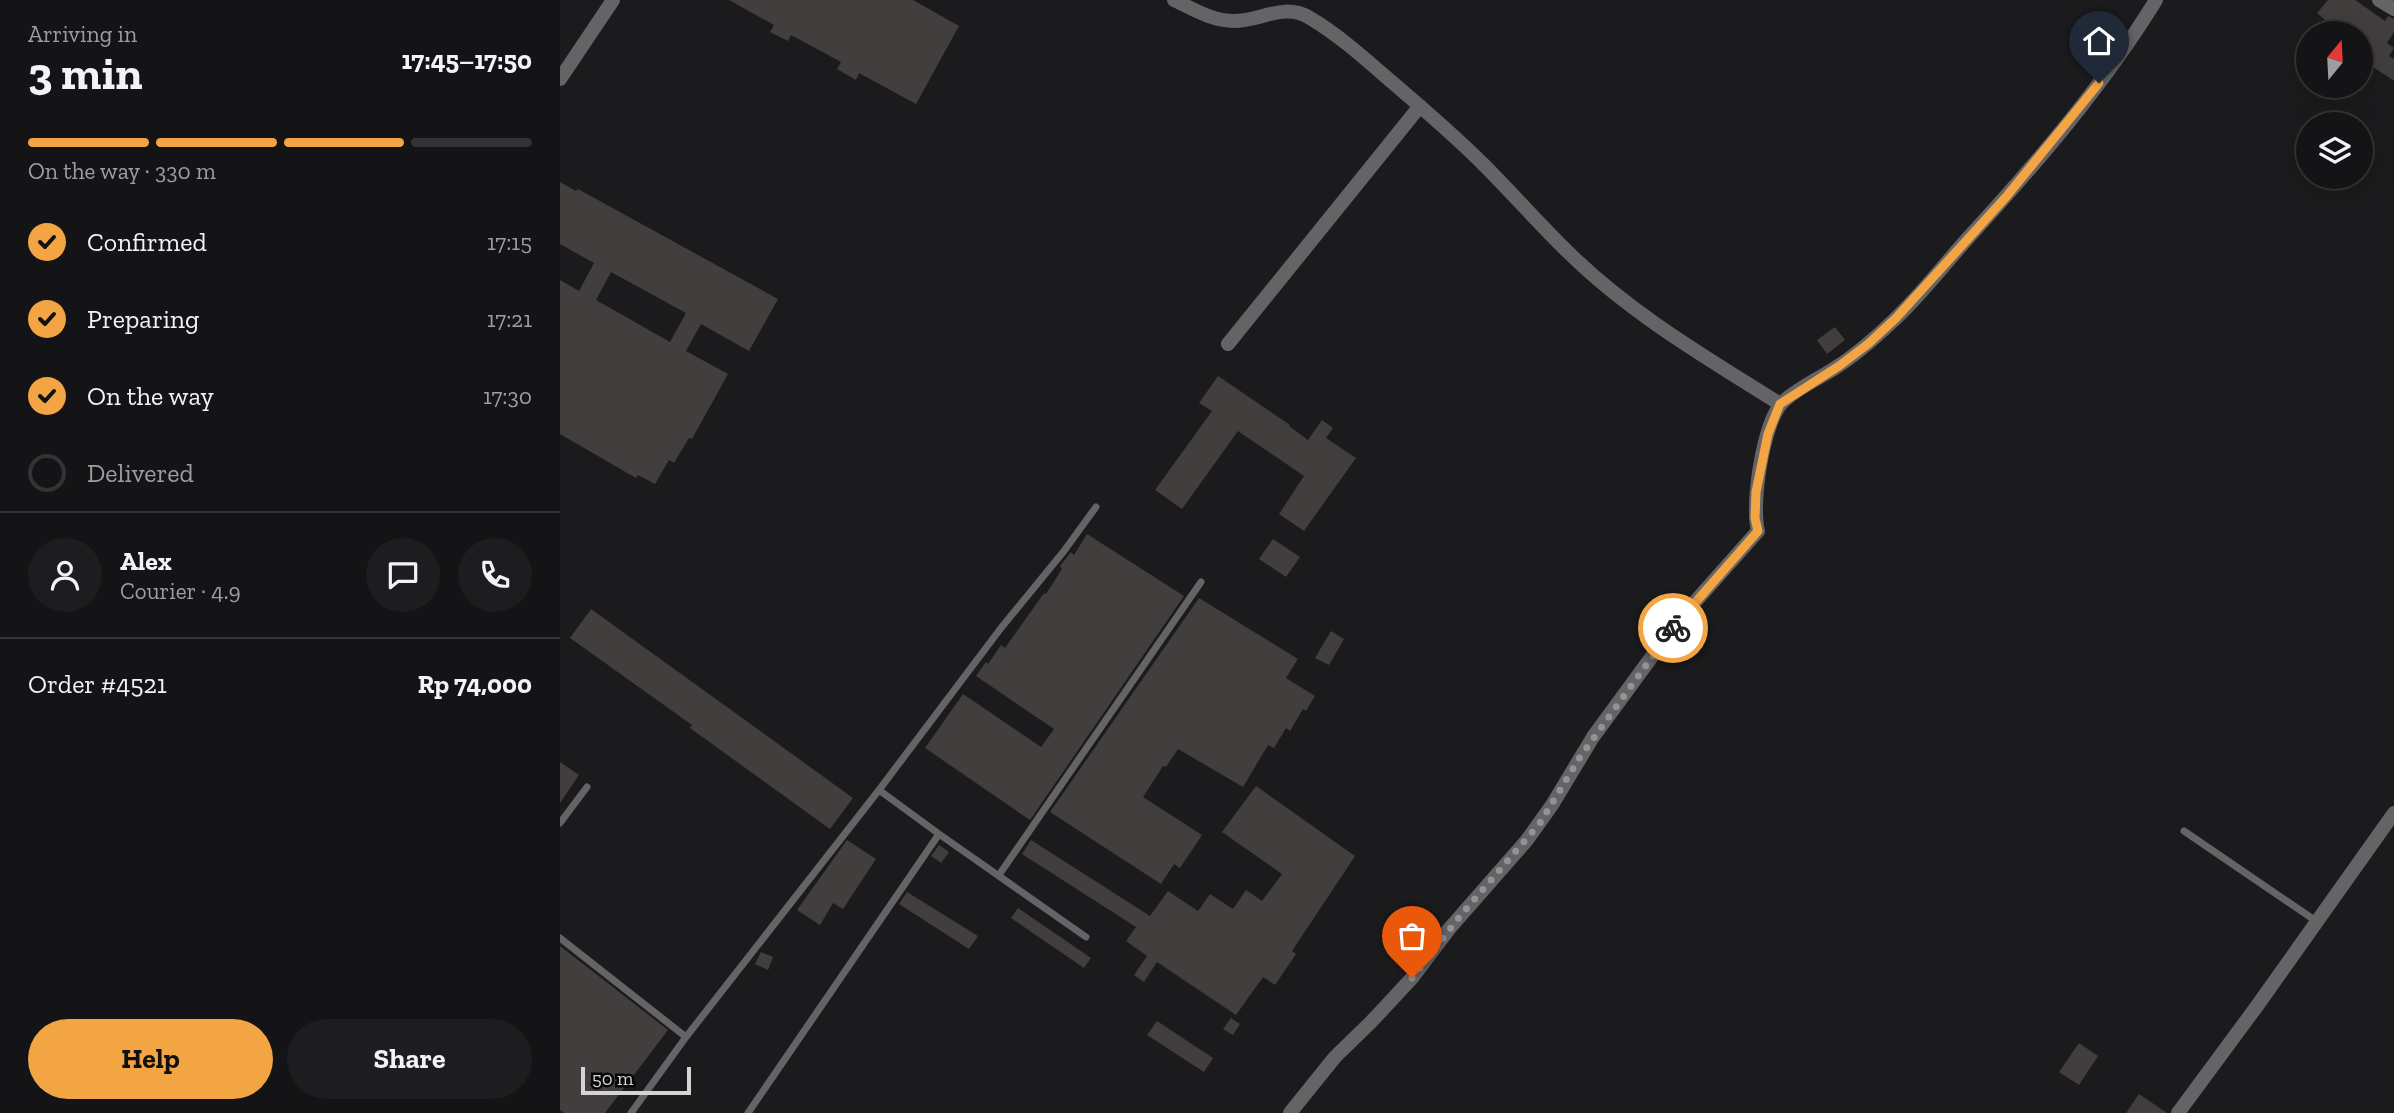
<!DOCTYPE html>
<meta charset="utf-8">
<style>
:root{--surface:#141416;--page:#1d1d1f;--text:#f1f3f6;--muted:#9d9ea1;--line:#333335;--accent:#f3a443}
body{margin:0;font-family:"Zilla Slab",serif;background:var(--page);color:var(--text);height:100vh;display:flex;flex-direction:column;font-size:26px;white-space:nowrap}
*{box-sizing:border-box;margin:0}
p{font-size:23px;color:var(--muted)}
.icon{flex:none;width:38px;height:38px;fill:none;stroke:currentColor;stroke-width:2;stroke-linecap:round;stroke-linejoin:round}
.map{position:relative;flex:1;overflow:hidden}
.panel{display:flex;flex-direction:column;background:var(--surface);width:560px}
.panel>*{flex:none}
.needle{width:46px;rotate:18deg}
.fabs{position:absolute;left:1736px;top:21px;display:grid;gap:14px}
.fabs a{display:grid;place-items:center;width:77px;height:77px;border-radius:50%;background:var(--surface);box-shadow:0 7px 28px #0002,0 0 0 2px var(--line);font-size:35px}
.scale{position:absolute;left:21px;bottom:18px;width:110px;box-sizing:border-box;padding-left:7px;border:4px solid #d4d4d5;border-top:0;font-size:19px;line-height:24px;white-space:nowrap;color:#d4d4d5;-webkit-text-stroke:5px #060607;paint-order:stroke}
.pin{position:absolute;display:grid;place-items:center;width:60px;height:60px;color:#fff;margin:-72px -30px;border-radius:50% 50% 50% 0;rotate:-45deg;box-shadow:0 0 7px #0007}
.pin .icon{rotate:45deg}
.courier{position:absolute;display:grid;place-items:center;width:70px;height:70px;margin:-35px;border:5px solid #f3a443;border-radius:50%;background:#fff;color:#222;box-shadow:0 2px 9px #0007}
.headline em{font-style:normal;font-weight:700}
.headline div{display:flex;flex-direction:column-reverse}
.headline{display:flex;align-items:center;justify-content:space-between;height:119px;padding:0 28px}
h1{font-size:46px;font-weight:700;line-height:52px}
.bar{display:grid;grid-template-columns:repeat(4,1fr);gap:10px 7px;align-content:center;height:84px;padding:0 28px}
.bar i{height:9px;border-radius:5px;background:var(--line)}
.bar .selected{background:var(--accent)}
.bar p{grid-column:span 4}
.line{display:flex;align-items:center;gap:18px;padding:0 28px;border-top:2px solid var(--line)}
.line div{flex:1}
.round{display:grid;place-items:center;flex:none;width:74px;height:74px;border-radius:37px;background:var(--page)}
ol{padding:0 28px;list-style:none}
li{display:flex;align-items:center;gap:21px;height:77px}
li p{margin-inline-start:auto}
li .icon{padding:7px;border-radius:50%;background:var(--accent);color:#111;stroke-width:4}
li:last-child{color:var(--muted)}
li i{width:38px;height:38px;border:4px solid var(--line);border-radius:50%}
.cta{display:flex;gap:14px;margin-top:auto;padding:14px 28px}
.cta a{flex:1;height:80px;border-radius:42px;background:var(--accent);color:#111;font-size:28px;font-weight:700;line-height:80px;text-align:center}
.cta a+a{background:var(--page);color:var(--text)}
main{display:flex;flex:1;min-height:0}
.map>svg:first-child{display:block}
.building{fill:#413e3d;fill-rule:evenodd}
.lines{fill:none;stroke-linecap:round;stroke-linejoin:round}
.service{stroke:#646467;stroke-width:7}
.minor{stroke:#646467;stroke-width:14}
.done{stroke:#939395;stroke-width:7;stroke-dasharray:0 12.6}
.route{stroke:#f3a443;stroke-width:9}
</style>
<main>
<section class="panel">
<div class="headline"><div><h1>3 min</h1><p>Arriving in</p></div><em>17:45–17:50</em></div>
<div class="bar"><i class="selected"></i><i class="selected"></i><i class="selected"></i><i></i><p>On the way · 330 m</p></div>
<ol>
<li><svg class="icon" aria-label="check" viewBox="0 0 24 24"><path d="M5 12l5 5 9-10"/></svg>Confirmed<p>17:15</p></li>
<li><svg class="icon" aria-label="check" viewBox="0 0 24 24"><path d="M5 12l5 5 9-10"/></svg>Preparing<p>17:21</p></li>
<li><svg class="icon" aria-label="check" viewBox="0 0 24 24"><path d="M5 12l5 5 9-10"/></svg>On the way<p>17:30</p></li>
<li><i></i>Delivered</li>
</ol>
<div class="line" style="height:126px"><a class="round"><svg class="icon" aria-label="person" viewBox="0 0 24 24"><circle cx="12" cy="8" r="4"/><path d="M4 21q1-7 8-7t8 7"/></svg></a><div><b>Alex</b><p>Courier · 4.9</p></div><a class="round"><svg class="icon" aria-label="chat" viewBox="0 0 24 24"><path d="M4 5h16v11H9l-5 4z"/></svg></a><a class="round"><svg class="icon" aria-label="phone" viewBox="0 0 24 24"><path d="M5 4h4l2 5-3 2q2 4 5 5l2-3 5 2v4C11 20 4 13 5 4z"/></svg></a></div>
<div class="line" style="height:91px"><div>Order #4521</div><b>Rp 74,000</b></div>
<div class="cta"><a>Help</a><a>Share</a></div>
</section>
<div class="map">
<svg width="1834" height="1113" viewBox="0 0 1834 1113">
<rect width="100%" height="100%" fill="#1b1b1d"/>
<path class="building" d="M169,0H353L399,26L356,104L299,73L296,80L277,69L281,62L231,35L228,41L210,32L214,25Z
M1768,0H1795L1825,21L1828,16L1834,19V32L1827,43L1834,48L1829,56L1834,59V81L1801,59L1806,51L1801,47V33H1780L1757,13Z
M0,182L16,191L18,189L218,299L189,351L141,324L126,351L168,374L132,439L129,438L114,463L109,460L95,484L78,475L76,478L0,434V280L19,291L34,263L0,244ZM51,272L126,313L110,342L36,300Z
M1275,327L1285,340L1267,354L1257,340Z
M658,376L730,425L729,426L748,440L762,420L773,428L766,438L796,458L744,531L719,514L744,476L678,431L622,509L595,490L652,411L639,403Z
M527,534L624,596L470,820L365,748L403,694L481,747L494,729L416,676L426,662L428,664L441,645L445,648L484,593L486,594L502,569L500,566L511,552L514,555Z
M713,539L740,557L726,577L699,559Z
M639,598L738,659L726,678L755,696L746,711L743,709L730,731L726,728L714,748L708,745L683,787L618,749L606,767L603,766L583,797L642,835L620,868L614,864L601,884L490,812Z
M31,609L293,798L270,829L130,728L132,725L10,638Z
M771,631L784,639L769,665L755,658Z
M0,762L19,775L0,803Z
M696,786L795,856L732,951L736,954L715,985L703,977L676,1015L597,962L584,982L574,975L587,956L566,941L576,927L462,854L471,840L590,916L608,891L638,911L650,894L673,909L686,890L702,901L722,874L662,832Z
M287,840L316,859L283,909L273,903L260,925L237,910Z
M379,845L389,852L381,863L371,856Z
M347,892L418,936L409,949L339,904Z
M458,908L531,958L524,968L451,918Z
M0,946L108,1030L45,1113H4L0,1110Z
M201,952L213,957L208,970L195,964Z
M671,1018L680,1024L673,1035L663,1029Z
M597,1021L653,1058L644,1072L587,1035Z
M1519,1043L1538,1056L1519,1085L1499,1072Z
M1579,1094L1607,1113H1566Z"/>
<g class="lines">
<path class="service" d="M319,790L379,834
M0,823L27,787
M1624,831L1756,921
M439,875L641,582
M0,938L126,1037
M71,1113L126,1037L319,790L441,628L504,551L536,507
M188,1113L379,834L526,937"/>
<path class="minor" d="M614,0C633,9 652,21 674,21C701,21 724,2 750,18C777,34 802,56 826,77C859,105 893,134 924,165C953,194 980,225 1009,253C1071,314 1147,358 1220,404
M1819,0L1834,9
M0,79L53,0
M668,344L860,106
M730,1113L775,1057L811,1022L852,978L889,929L967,840L992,805L1033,737L1118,621L1198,531C1191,505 1203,423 1222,403C1234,390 1260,378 1275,368C1296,355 1315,338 1333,321C1360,296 1383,266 1408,238C1476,164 1543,86 1596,0
M1618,1113L1697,1006L1834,813"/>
</g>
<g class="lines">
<path class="done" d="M852,978L901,915L980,823L1020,757L1113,628"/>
<path class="route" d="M1113,628L1198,531L1195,518L1196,492L1208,434L1220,404L1279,366L1308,344L1336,318L1446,197L1539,83"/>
</g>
</svg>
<div class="fabs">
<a><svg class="needle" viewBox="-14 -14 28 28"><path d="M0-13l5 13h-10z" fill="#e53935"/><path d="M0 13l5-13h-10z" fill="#9d9ea1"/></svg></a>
<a><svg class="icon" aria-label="layers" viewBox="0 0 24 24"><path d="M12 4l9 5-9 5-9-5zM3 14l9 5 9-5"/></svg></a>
</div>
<div class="scale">50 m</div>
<div class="pin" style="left:852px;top:978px;background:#ea580c"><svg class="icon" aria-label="bag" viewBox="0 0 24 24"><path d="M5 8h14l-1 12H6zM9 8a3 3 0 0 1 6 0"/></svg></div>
<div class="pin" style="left:1539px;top:83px;background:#1f2937"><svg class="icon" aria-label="home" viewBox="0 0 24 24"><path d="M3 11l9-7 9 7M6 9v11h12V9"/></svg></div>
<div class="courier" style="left:1113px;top:628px"><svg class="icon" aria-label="bike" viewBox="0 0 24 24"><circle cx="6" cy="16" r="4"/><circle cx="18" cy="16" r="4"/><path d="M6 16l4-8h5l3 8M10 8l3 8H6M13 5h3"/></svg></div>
</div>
</main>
